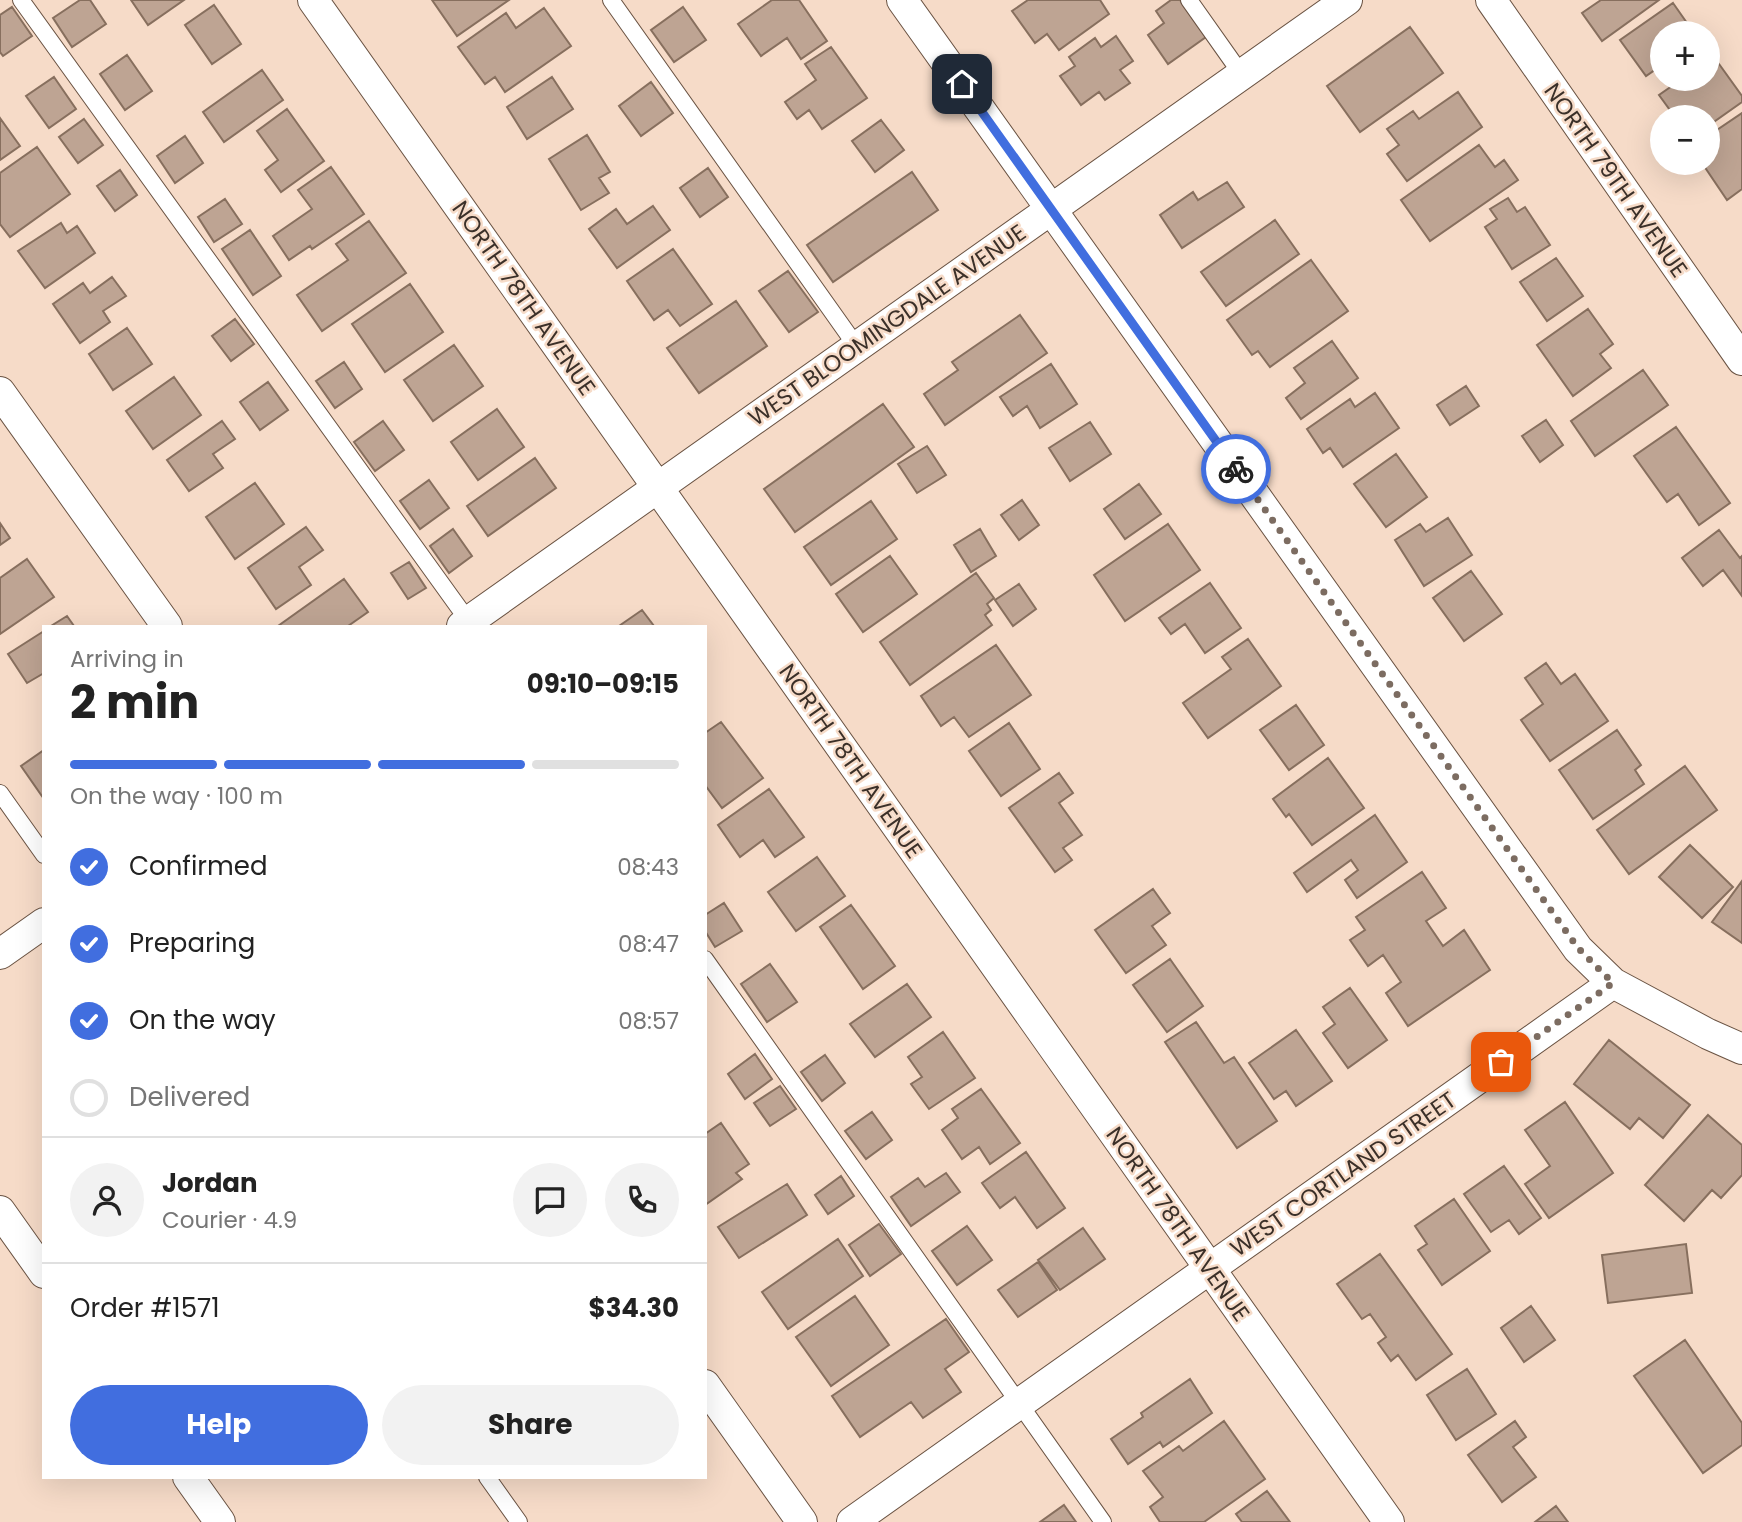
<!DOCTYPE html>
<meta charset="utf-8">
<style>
:root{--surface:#fff;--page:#f2f2f2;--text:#222;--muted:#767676;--line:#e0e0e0;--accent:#416edf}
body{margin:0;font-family:Poppins,sans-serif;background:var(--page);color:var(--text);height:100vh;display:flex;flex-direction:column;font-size:26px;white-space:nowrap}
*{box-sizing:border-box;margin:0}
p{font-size:23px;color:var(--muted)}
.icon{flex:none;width:38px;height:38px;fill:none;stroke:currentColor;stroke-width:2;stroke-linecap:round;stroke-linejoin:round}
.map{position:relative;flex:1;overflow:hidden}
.sheet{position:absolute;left:42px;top:625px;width:665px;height:854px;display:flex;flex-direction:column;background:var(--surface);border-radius:0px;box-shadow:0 7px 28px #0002}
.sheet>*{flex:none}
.fabs{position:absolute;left:1650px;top:21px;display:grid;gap:14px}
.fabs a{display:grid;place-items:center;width:70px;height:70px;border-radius:50%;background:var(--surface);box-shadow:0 7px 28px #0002;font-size:35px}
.pin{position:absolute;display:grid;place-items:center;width:60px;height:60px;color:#fff;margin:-30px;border-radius:14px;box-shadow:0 4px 10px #0006}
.courier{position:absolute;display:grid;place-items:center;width:70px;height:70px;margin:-35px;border:5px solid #416edf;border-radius:50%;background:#fff;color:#222;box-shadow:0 2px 9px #0007}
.overview em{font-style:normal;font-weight:700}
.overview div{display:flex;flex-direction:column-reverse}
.overview{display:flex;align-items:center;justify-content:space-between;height:119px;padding:0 28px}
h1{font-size:46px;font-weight:700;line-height:52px}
.bar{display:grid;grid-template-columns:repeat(4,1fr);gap:10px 7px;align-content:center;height:84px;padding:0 28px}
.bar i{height:9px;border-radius:5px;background:var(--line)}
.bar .current{background:var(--accent)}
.bar p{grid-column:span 4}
.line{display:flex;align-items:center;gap:18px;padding:0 28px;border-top:2px solid var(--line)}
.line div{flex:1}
.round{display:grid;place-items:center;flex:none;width:74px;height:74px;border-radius:37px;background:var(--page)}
ol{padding:0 28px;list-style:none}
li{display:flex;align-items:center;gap:21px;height:77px}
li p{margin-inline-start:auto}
li .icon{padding:7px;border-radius:50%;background:var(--accent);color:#fff;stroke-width:4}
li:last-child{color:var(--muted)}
li i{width:38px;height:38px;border:4px solid var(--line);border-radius:50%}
.primary-button{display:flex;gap:14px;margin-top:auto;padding:14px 28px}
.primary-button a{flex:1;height:80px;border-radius:42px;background:var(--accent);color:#fff;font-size:28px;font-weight:700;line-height:80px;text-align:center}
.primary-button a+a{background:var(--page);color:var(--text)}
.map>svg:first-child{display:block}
.building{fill:#bea493;stroke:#876f5e;stroke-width:2}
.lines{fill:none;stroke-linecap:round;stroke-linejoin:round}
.lane-casing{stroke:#6a5343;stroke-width:18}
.street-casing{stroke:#6a5343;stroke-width:32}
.lane{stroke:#fff;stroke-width:16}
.street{stroke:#fff;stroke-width:30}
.done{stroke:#7c6c61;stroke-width:7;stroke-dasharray:0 12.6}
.route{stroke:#416edf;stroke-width:9}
.labels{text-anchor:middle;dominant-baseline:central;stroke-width:5;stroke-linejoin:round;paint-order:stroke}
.street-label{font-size:23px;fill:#3b3029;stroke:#f6dbc8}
</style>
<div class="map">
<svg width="1742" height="1522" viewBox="0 0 1742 1522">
<rect width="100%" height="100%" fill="#f6dbc8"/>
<path class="building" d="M80,0H90L106,24L72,47L53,18Z
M131,0H184L148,25Z
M432,0H509L457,36Z
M772,0H799L827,41L801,59L787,38L761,56L738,24Z
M1028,0H1100L1109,14L1059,50L1047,34L1035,43L1012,11Z
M1171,0H1180L1206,37L1168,64L1148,35L1164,23L1156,11Z
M1601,0H1659L1602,41L1582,13Z
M1673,3L1694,33H1662V65L1646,76L1620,40Z
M214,5L241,44L212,64L185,25Z
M12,7L32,36L3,56L0,52V15Z
M683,7L706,40L674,62L651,30Z
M544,8L571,46L505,92L495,77L485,84L458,47L506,13L516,28Z
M1410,27L1443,73L1360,132L1327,86Z
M1116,36L1133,61L1120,70L1130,83L1105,100L1099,92L1081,105L1060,76L1075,66L1069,57L1095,38L1101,47Z
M831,47L867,98L822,129L809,110L797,119L785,102L816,80L805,64Z
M127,55L152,91L125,110L100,74Z
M1714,57L1742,96V102L1708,126V117H1675L1659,95L1682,79H1708V61Z
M262,70L283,100L224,142L203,112Z
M54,77L76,109L49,128L26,96Z
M552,77L573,109L527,139L507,107Z
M651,82L673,113L641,136L619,106Z
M1458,92L1482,127L1407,181L1387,154L1399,145L1387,129L1413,111L1419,119Z
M287,109L324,161L281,192L265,170L278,160L257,131Z
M1742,113V189L1727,200L1702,163H1708V136Z
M0,118L20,146L0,160Z
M84,119L103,145L78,163L59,137Z
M881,120L904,150L875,172L852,141Z
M587,135L610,172L599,178L609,193L581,210L549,159Z
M185,136L203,163L175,183L157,156Z
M1479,145L1495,167L1504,160L1518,180L1430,241L1401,200Z
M37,147L70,194L10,237L0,224V173Z
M331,167L364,214L312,249L310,246L289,260L273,236L312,209L298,190Z
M708,168L728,197L700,217L680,188Z
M120,170L137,195L115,211L97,186Z
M912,172L938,210L833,282L807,245Z
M1227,182L1244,207L1182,248L1160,215L1193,192L1198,200Z
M1508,198L1517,212L1525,207L1550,245L1512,269L1485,227L1497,219L1490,209Z
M225,199L242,224L214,242L198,217Z
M653,206L670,230L617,268L589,229L616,209L627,224Z
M1275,220L1299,254L1226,306L1201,272Z
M369,221L406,273L322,331L297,295L348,260L336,244Z
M61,223L67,233L77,226L95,253L45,288L18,251Z
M250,230L281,276L253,295L222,249Z
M673,249L712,304L680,326L668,310L654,320L627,281Z
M1556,258L1583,296L1547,321L1520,282Z
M1311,260L1348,311L1270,367L1258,351L1252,355L1227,320Z
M788,271L818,312L789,332L759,291Z
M112,277L126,296L103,311L110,322L80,343L53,304L83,283L90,293Z
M410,284L443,332L385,372L352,324Z
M736,301L767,346L699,393L667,348Z
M1588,309L1613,344L1600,354L1611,368L1573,396L1537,345Z
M1020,315L1047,353L945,425L924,394L958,370L952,362Z
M235,319L254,344L231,361L212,336Z
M127,328L152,364L113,390L89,354Z
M1332,341L1358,378L1301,419L1286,398L1305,383L1294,368Z
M454,345L483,386L433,421L404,380Z
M344,362L362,389L335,408L316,381Z
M1051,364L1077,404L1040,428L1027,406L1013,416L1000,397Z
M1643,370L1668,405L1595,456L1571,421Z
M174,377L201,415L153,449L126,411Z
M268,382L288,410L260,430L240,402Z
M1466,386L1479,406L1450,425L1437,405Z
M1375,393L1399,428L1343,467L1330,448L1323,453L1307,429L1350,399L1355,407Z
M883,404L914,447L795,532L764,489Z
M497,409L524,447L478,480L451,442Z
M1546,420L1563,445L1540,462L1522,436Z
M222,421L235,439L213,454L223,468L189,491L167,460Z
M383,421L404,450L375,471L354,442Z
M1090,422L1111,454L1070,481L1049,448Z
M1676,427L1730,503L1699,525L1678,494L1667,502L1634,456Z
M927,446L946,475L917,493L898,464Z
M1396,454L1427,497L1386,527L1354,484Z
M535,458L556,488L488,536L467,506Z
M429,480L449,508L420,529L400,501Z
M255,483L284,524L235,559L206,517Z
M1139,484L1161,514L1125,539L1104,509Z
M1022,500L1039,525L1019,540L1001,515Z
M871,501L897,539L831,585L804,547Z
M1448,518L1472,555L1424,586L1395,540L1420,524L1426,532Z
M0,523L10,538L0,545Z
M1168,524L1200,570L1125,621L1094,575Z
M306,527L323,550L299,567L311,585L276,609L248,568Z
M453,529L472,556L449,573L430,546Z
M980,529L996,556L971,572L954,545Z
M1719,530L1740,558L1742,556V596L1723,570L1703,586L1682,558Z
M890,556L917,594L863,632L836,594Z
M27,559L54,597L0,634V578Z
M409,562L426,588L408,599L391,573Z
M1471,571L1502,614L1464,641L1433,598Z
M976,573L994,598L987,604L991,610L985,615L992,625L910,685L880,642Z
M344,579L368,612L348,626H278Z
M1210,583L1241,628L1205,653L1185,624L1171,634L1159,618Z
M1019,584L1036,609L1013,626L995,600Z
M642,610L654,626H619Z
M67,616L74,626H51Z
M44,631V673L27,683L8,654Z
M1248,639L1281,686L1208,738L1183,703L1231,669L1222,657Z
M996,645L1031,695L969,737L954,717L941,726L921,696Z
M1546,663L1561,684L1575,674L1608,721L1550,761L1521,720L1543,704L1525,678Z
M1296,705L1324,745L1289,770L1260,730Z
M721,722L763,778L722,808L705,785V733Z
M1009,723L1040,769L1001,796L969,751Z
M1617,730L1641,765L1635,770L1644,784L1593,819L1559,770Z
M44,750V799L21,766Z
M1328,758L1364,808L1312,845L1289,814L1286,817L1273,799Z
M1685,766L1717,810L1629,874L1597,830Z
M1059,773L1073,793L1059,803L1082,835L1063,848L1072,860L1055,872L1009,808Z
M769,789L804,837L775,857L763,840L740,857L718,825Z
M1375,815L1407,862L1357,898L1345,880L1358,870L1351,860L1307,892L1294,873Z
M1690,845L1733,887L1702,918L1659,877Z
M817,857L845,896L796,931L768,892Z
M1422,872L1446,908L1426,921L1443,946L1464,930L1490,970L1408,1026L1386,993L1401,982L1383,955L1368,966L1350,940L1365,930L1356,917Z
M1742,881V943L1712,922Z
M1153,889L1170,913L1152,926L1166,945L1126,973L1095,930Z
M724,903L742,931L715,947L705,931V915Z
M851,905L895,966L863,989L820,927Z
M1170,959L1203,1006L1167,1032L1133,985Z
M770,964L797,1002L767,1022L741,984Z
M907,984L931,1017L875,1057L850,1024Z
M1350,988L1387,1040L1348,1068L1323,1033L1335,1024L1323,1007Z
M1196,1022L1224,1063L1234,1057L1277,1121L1237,1148L1165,1042Z
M1296,1030L1332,1081L1296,1106L1286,1091L1274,1099L1249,1063Z
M943,1032L975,1078L929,1109L911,1084L922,1077L908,1057Z
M1609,1040L1690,1105L1663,1138L1639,1118L1630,1129L1574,1084Z
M755,1054L772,1079L745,1099L728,1074Z
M825,1055L845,1083L822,1101L801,1072Z
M780,1086L796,1109L770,1126L754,1103Z
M981,1089L1020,1143L990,1164L979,1147L962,1159L942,1130L958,1118L952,1109Z
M1565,1102L1613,1173L1549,1218L1525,1184L1550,1166L1525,1130Z
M872,1112L892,1140L866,1159L845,1131Z
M1708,1115L1742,1145V1175L1721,1198L1712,1190L1684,1221L1645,1185Z
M721,1123L749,1164L736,1173L742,1179L705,1205V1134Z
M1026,1152L1065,1208L1037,1228L1015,1197L1000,1208L982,1183Z
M1504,1166L1541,1218L1519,1234L1509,1220L1491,1232L1464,1194Z
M946,1173L960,1192L911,1226L891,1197L918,1178L925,1187Z
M841,1176L854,1196L828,1214L815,1195Z
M787,1184L807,1215L739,1258L718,1227Z
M1454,1199L1490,1251L1442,1285L1418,1250L1427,1244L1415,1226Z
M879,1224L901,1254L870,1276L849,1245Z
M967,1226L992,1260L957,1285L932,1251Z
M1083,1228L1105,1259L1060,1290L1038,1260Z
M838,1239L863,1276L788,1329L762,1292Z
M1686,1244L1692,1293L1608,1303L1602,1255Z
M1380,1254L1452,1354L1416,1380L1398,1355L1391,1361L1378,1343L1386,1337L1370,1314L1362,1319L1337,1284Z
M1038,1262L1057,1290L1018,1317L998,1290Z
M855,1296L889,1345L831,1386L796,1337Z
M1531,1306L1555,1340L1524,1362L1501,1328Z
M946,1319L969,1352L945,1369L961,1392L923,1418L911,1402L860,1437L832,1396Z
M1685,1340L1742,1423V1445L1703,1473L1634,1376Z
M1467,1369L1496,1414L1456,1440L1427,1395Z
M1190,1379L1212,1413L1163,1447L1160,1442L1128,1464L1111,1439L1143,1417L1141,1413Z
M1224,1421L1265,1479L1204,1522H1160L1150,1507L1163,1497L1143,1471L1179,1446L1183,1451Z
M1515,1421L1526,1437L1513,1447L1536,1477L1502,1502L1468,1455Z
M1267,1491L1290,1522H1242L1236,1514Z
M1064,1505L1076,1522H1040Z
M1556,1506L1568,1522H1535Z"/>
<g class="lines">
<g class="lane-casing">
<path id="lane" d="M21,0L472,626
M611,0L857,347
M1189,0L1242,75
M0,793L44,855
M705,959L1103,1522
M487,1477L519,1522"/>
</g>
<g class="street-casing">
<path id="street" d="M313,0L1389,1522
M902,0L1578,949L1613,983L1708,1034L1742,1049
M1491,0L1742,360
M0,392L167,626
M462,626L1347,0
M0,954L44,923
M0,1211L44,1273
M705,1385L802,1522
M188,1477L220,1522
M852,1522L1613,983"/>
</g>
<use href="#lane" class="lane"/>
<use href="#street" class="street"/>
</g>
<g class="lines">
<path class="done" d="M1236,469L1578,948L1613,983L1501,1062"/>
<path class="route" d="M962,84L1236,469"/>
</g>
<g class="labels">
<g class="street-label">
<text transform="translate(1616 180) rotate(55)">NORTH 79TH AVENUE</text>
<text transform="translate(524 298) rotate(55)">NORTH 78TH AVENUE</text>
<text transform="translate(887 325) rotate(-35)">WEST BLOOMINGDALE AVENUE</text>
<text transform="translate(851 761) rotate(55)">NORTH 78TH AVENUE</text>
<text transform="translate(1343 1174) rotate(-35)">WEST CORTLAND STREET</text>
<text transform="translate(1178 1224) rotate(55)">NORTH 78TH AVENUE</text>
</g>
</g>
</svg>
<div class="fabs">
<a>+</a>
<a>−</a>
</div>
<div class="pin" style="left:1501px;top:1062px;background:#ea580c"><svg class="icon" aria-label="bag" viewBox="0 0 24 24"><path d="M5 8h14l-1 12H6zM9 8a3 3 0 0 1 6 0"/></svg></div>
<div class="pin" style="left:962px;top:84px;background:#1f2937"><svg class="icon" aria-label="home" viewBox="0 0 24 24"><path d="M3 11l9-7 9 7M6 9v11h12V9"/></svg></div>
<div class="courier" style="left:1236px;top:469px"><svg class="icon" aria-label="bike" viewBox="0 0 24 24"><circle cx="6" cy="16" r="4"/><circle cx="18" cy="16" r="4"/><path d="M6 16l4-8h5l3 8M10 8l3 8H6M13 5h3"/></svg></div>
<section class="sheet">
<div class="overview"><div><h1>2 min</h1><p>Arriving in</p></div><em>09:10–09:15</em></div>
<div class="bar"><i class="current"></i><i class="current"></i><i class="current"></i><i></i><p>On the way · 100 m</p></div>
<ol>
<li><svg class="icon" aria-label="check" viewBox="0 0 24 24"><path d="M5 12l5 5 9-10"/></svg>Confirmed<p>08:43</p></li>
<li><svg class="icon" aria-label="check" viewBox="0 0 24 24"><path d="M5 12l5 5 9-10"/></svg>Preparing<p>08:47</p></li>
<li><svg class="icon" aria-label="check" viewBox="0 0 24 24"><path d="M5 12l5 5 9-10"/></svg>On the way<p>08:57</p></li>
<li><i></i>Delivered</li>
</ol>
<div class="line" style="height:126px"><a class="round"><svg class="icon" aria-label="person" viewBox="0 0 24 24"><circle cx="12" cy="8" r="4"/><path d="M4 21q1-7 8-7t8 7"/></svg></a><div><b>Jordan</b><p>Courier · 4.9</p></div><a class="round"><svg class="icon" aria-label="chat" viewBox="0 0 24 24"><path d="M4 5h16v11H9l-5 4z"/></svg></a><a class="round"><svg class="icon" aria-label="phone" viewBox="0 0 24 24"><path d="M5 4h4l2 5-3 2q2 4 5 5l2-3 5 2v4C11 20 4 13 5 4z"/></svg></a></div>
<div class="line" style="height:91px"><div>Order #1571</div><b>$34.30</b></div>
<div class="primary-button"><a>Help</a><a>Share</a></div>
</section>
</div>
